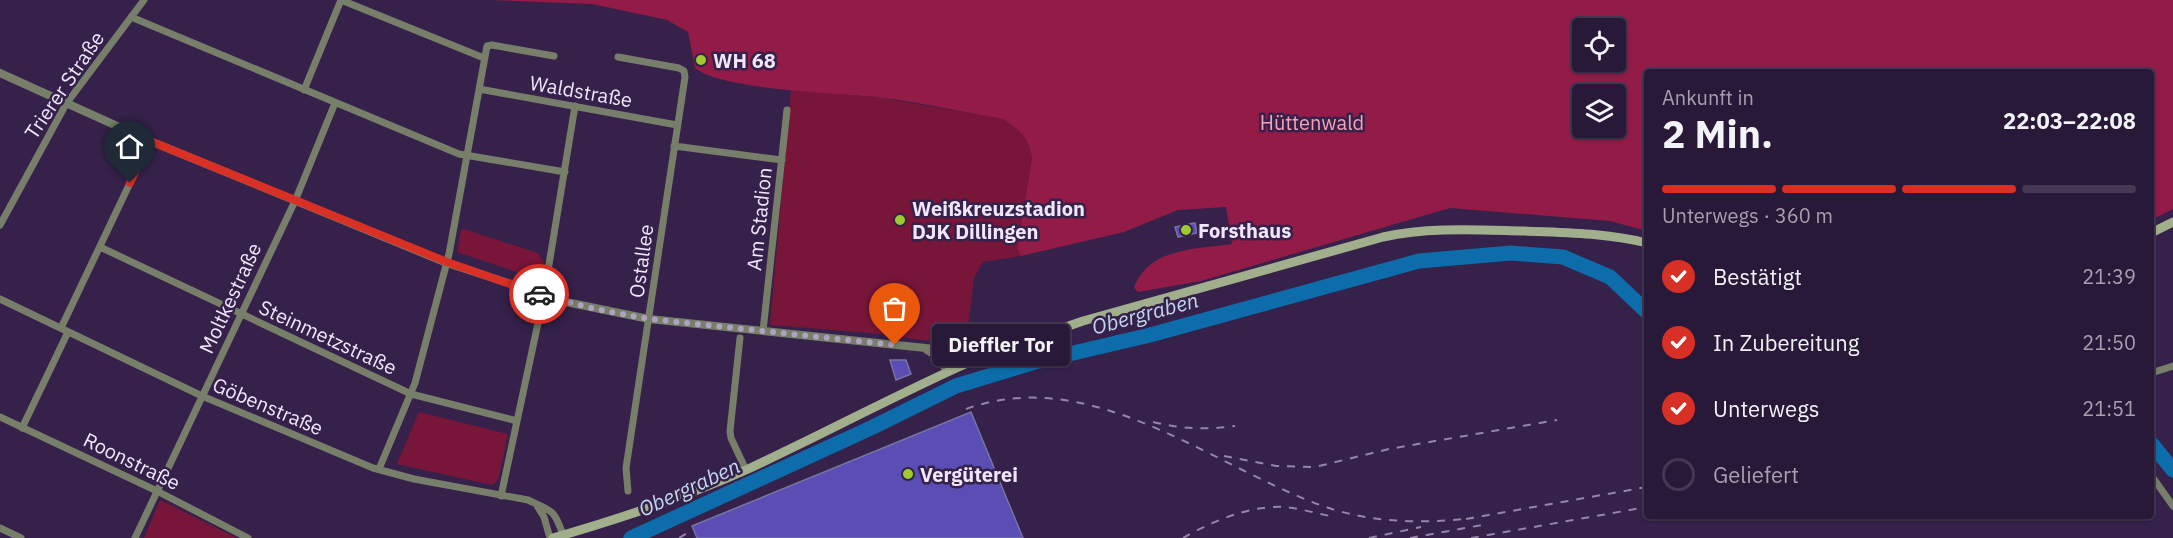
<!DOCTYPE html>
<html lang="de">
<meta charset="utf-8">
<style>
:root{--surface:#281938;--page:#302240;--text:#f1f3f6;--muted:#a5a0ae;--line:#443853;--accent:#d93025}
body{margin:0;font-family:"IBM Plex Sans",sans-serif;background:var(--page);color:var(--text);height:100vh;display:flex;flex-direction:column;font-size:22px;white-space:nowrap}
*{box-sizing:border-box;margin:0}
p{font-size:20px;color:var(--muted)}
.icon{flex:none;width:33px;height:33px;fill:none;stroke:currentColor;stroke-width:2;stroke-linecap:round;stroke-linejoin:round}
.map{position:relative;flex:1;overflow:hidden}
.details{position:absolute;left:1644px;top:69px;width:510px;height:450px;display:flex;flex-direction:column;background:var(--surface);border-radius:6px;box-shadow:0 2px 4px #0004,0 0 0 2px var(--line)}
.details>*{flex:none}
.fabs{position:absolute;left:1572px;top:18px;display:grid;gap:12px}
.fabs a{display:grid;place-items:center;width:54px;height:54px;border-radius:6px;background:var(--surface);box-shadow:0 2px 4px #0004,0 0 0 2px var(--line);font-size:30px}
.pin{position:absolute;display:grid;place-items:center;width:51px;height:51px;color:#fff;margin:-62px -26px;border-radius:50% 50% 50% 0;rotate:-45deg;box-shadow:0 0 6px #0007}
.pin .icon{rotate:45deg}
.courier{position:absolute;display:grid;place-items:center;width:60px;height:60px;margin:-30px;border:4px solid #d93025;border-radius:50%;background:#fff;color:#222;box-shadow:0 2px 8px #0007}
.bubble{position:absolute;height:42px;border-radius:6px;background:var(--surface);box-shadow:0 2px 4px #0004,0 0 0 2px var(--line);font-size:20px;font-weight:800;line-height:42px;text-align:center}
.head em{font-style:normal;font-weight:800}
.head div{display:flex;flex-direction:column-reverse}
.head{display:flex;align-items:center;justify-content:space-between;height:102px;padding:0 18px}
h1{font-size:39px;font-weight:800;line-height:45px}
.bar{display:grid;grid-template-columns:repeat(4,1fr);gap:9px 6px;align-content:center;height:72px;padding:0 18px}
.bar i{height:8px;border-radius:4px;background:var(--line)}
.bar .current{background:var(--accent)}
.bar p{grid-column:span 4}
ol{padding:0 18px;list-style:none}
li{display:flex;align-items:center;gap:18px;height:66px}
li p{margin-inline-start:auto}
li .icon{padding:6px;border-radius:50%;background:var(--accent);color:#fff;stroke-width:4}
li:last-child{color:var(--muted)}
li i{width:33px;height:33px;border:3px solid var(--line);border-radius:50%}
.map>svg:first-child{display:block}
.green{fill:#78163a}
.forest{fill:#921b47;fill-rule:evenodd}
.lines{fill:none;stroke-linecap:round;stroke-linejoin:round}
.river{stroke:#0c6daa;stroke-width:15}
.building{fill:#5a4db3;stroke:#7574a5;stroke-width:1.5}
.minor{stroke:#777f6a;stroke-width:7}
.tertiary{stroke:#777f6a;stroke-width:8}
.secondary{stroke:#a2af8c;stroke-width:9}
.rail{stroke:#9586a5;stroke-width:2;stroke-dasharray:8 8;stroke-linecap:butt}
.done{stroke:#afa2be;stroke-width:6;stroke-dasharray:0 10.8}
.route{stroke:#d93025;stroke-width:8}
.poi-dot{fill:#9eca2e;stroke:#35214a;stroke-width:2}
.labels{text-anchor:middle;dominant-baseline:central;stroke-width:5;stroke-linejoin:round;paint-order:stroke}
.poi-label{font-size:20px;font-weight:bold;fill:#f0e7fc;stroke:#35214a;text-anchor:start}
.street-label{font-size:20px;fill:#f0e7fc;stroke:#35214a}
.park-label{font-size:20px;fill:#fba0b5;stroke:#35214a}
.water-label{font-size:21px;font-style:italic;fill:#c1d8ec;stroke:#35214a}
</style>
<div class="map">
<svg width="2173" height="538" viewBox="0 0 2173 538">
<rect width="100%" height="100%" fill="#35214a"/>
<path class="green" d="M791,90L877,97L1003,119C1020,130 1029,138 1032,158L1017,249L1021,256L983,262L974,278L966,346L871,333L770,325Z
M464,229L538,253L544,262L538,279L457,252L461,230Z
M419,412L508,434L498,480L492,485L397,464Z
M160,500L237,538H144Z"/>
<path class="forest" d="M488,0H2173V209L2151,220V72H1647V231L1610,221L1450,208L1201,281L1138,292L1134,288C1148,248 1196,249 1232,244L1226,207L1178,210L1124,232L1021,256L1017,249L1032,158C1029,138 1020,130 1003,119C961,112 918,102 876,97C836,93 722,90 695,68L688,32L667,20L592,4ZM1582,28H1616V62H1582ZM1582,94H1616V128H1582Z"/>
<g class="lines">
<path class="river" d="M2151,443L2173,470
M631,538L873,427L956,386L1035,362L1150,335L1419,261L1511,253L1563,257L1610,277L1647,312"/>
</g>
<path class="building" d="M1195,223L1197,233L1178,237L1175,227Z
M890,360H906L911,374L896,380Z
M971,412L1023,538H697L692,526Z"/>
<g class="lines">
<path class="minor" d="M341,0L484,58
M131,17L459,154L565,172
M618,57L679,68L684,71L685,77L626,468L628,491
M479,89L677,125
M304,90L341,0
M674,146L782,160
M0,225L66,104L144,0
M100,247L411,394L517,421
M0,299L202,396L373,468L414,479L528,500C551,511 554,508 563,535
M61,328L150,141
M763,331L787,110
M740,338L730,431L731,438L746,470
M2151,373L2173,366
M0,417L157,491L248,538
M22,428L68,332
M379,469L415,383L449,254L487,46L492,45L554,56
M2151,475L2173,506
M501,496L544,295L575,106
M536,504L544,517L550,538
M0,528L21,538
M135,538L295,201L335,103"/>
<path class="tertiary" d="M0,73L150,141L447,263L566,302L649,319L935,349L952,355L962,366
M927,350L937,356L948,372"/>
<path class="secondary" d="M2151,233L2173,222
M553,538C619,519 683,498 746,470C819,436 890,398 963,365C1002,348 1043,335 1083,321L1383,237C1430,227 1476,230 1524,231C1566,233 1606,233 1647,243"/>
<path class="rail" d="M966,409C1090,364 1209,464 1320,505C1369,523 1423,524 1473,518
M1153,422C1182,429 1206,430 1235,426
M1224,456L1276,466L1315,467L1389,449L1557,420
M1466,519L1647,487
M679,538L692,530
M1183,538C1213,521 1250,505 1285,507C1302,509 1319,514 1335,517
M1369,538L1421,527
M1410,538L1482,525
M1471,538L1647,507"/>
</g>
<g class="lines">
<path class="done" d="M539,294L595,309L649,319L895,345"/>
<path class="route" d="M130,183L150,141L447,262L539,294"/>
</g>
<g class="poi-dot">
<circle cx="701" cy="60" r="6"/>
<circle cx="900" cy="220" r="6"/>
<circle cx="1186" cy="230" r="6"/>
<circle cx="908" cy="474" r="6"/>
</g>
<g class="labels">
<g class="poi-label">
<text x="713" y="60">WH 68</text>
<text x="912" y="208">Weißkreuzstadion<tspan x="912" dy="23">DJK Dillingen</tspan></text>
<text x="1198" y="230">Forsthaus</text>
<text x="920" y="474">Vergüterei</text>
</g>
<g class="street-label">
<text transform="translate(64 85) rotate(-56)">Trierer Straße</text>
<text transform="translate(581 91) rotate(10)">Waldstraße</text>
<text transform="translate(759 219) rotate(-84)">Am Stadion</text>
<text transform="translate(641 261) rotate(-82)">Ostallee</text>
<text transform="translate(230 298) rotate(-65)">Moltkestraße</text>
<text transform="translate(328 337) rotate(25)">Steinmetzstraße</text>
<text transform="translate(268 406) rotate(23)">Göbenstraße</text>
<text transform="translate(132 461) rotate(26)">Roonstraße</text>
</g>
<g class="park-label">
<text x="1312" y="122">Hüttenwald</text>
</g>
<g class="water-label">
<text transform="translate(1145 313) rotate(-15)">Obergraben</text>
<text transform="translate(689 487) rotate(-25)">Obergraben</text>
</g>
</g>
</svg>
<div class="fabs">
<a><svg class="icon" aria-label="locate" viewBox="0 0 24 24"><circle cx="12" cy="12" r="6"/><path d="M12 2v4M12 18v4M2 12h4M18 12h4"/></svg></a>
<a><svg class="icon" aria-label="layers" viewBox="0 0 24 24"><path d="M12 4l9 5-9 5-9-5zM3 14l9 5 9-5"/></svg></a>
</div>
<div class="pin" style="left:895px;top:345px;background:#ea580c"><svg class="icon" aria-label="bag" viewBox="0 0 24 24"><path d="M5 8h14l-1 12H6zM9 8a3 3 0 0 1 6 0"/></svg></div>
<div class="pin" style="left:130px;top:183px;background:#1f2937"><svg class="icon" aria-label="home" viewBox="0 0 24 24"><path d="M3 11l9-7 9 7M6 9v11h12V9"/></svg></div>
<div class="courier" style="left:539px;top:294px"><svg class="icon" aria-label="car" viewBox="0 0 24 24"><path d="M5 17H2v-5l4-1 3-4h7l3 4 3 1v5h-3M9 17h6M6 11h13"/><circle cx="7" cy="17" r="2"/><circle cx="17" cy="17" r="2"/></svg></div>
<div class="bubble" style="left:932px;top:324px;width:138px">Dieffler Tor</div>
<section class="details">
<div class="head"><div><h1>2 Min.</h1><p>Ankunft in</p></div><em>22:03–22:08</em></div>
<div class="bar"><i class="current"></i><i class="current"></i><i class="current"></i><i></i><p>Unterwegs · 360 m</p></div>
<ol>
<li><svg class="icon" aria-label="check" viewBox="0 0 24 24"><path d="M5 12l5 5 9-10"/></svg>Bestätigt<p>21:39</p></li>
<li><svg class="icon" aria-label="check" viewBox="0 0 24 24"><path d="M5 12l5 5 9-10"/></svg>In Zubereitung<p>21:50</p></li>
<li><svg class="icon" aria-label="check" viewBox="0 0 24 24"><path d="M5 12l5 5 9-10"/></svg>Unterwegs<p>21:51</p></li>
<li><i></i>Geliefert</li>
</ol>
</section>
</div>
